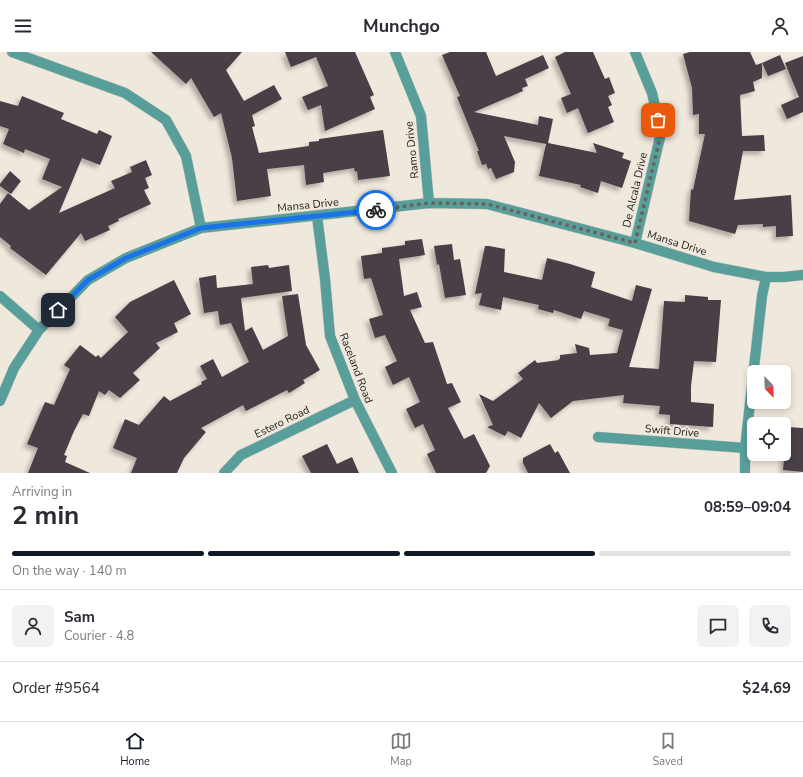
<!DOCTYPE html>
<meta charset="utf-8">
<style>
:root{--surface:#fff;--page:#f2f2f3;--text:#2b2b33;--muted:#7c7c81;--line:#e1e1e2;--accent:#111827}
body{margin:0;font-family:"Nunito Sans",sans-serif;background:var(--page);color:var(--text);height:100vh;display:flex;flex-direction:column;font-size:15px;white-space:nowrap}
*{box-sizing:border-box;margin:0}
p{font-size:13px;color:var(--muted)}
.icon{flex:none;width:22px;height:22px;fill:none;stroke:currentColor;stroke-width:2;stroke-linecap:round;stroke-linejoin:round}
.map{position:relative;height:421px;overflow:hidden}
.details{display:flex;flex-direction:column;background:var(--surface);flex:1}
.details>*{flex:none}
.needle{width:26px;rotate:157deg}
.controls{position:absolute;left:747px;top:313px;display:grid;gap:8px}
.controls a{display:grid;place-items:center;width:44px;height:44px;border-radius:6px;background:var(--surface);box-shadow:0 2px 6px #0003;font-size:20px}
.pin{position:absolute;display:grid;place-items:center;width:34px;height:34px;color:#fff;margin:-17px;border-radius:8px;box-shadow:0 2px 6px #0006}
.courier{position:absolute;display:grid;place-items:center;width:40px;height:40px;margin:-20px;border:3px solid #1a73e8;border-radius:50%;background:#fff;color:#222;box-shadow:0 1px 5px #0007}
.head em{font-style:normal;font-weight:700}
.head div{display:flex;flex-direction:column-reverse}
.head{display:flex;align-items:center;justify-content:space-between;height:68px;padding:0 12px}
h1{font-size:26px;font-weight:700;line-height:30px}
.bar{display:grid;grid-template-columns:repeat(4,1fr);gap:6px 4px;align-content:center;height:48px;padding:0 12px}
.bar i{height:5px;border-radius:3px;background:var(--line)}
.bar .on{background:var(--accent)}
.bar p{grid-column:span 4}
.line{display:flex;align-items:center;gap:10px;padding:0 12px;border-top:1px solid var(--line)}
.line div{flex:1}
.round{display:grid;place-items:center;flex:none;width:42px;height:42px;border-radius:6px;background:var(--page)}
header{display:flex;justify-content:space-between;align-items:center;height:52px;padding:0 12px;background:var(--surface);font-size:18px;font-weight:700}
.tabs{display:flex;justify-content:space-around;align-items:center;height:56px;border-top:1px solid var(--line);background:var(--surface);font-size:11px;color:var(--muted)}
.tabs a{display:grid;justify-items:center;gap:2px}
.tabs .on{color:var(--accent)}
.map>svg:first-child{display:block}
.building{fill:#493f46;filter:url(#shadow)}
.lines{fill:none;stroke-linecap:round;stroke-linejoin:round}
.minor-casing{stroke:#c9c3b9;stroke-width:11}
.minor{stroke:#589f9c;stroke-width:10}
.done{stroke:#67635c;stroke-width:4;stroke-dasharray:0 7.2}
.route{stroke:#1a73e8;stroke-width:5}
.labels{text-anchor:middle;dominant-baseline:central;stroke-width:4;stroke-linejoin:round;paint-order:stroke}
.street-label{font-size:11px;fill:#1e1c17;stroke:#efe8dc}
</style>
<header><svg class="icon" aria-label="menu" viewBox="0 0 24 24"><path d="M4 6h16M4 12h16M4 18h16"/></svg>Munchgo<svg class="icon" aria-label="person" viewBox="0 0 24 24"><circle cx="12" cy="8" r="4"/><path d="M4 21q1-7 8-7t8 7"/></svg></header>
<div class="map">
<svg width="803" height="421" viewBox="0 0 803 421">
<defs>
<filter id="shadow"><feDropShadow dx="-3.5" dy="3.5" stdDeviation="2" flood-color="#0004"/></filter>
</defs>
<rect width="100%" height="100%" fill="#efe8dc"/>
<path class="building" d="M151,0H242L226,18L244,49L274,33L282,47L252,63L255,74L252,75L259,101L309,94V90L319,89V87L383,78L390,124L358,128L357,119L355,120L354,116L323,121L324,130L306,133L304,113L267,117L271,144L237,149L232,106L221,61L214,65L191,26L186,32Z
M285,0H355L374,43L370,45L375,57L325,79L321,53L308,58L302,45L328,34L316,5L291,15Z
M450,0H486L496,24L543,3L549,16L525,27L528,34L522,36L523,39L474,60L538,73L539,64L553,67L548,91L597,101L593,91L624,101L622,106L631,109L622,136L601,129L598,141L580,135L581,133L539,124L546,92L504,84L515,110L514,120L496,127L491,116L488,117L486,112L482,113L477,99H479L457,45L460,44L442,3Z
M565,0H593L605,27L609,25L615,41L608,44L612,53L608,55L614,70L588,81L578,56L567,61L561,46L571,42L555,5Z
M690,0H750L756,13L762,11V26L753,30L755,39L740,43L742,84L764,83L765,99H743L734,148L791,143L793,184L776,185V174L763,175V172L738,173L735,182L689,169L691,137L693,138L705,82H699V62L693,63L692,36L683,2Z
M780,3L786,17L768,24L762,11Z
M803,4V60L787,67L781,53L799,45L785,11Z
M22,44L64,61L61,67L97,82L99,78L112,84L100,113L82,106L59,161L115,136L111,129L132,120L130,115L146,108L152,123L145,126L149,136L144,138L151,152L118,167L119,169L108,174L110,178L85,189L81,181L46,223L10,196L11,194L0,185V152L8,141L29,158L62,135L42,127L50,107L25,97L24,101L3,92L9,77L0,74V49L18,54Z
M10,119L21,129L11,142L0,134V132Z
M422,187L425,203L399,207L404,244L417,240L422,255L410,258L425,291L433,290L447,332L452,331L461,350L448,356L464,387L474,382L490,414L486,421H436L427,402L435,398L423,372L415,376L406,357L420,350L409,325L393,333L385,315L397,309L385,283L375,286L369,267L383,263L371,226L364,227L361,204L382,201V196L405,193V189Z
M452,192L454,208L460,207L466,243L445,246L439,212L437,213L434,194Z
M485,194H489L505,197L504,220L542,228L547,206L570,212L595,220L591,235L632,249L636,233L652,237L629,315L659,317L664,249L685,250V243L708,245V248H721L716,310L694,309L691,334V350L714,352L713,375L670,372V363L659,362L660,354L623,351L624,343L573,349L551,366L539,351L521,386L508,379L505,384L487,375L493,373L479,342L493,349L523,327L518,321L535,308L537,311L559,308V307H560V303L577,301L575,292L589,296L590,303L617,301L623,278L608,274L610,267L584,259L581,267L554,258L553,261L538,257L539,253L503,245L501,258L479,253L482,241L475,242Z
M268,213L269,216L289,213L292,239L241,246L245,279L252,275L263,298L288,284L282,244L298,242L306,293L320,318L303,328L305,331L289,341L287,338L246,359L243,353L201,376L206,380L184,406L177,421H131L137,406L113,396L125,367L139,373L164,344L170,349L202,332L201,330L207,327L200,314L213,307L222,325L249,310L231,271L220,273L218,259L204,261L199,226L216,223L217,236L253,232L251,215Z
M174,228L191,262L174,271L178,280L156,291L160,296L133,321L140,328L120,346L109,338L105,343L99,339L89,364L83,362L74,379L64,403L67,404L65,410L90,421H28L38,396L27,392L45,350L54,353L70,317L64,313L80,293L96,305L98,303L101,306L128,280L115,265L130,250Z
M787,375L803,376V420L783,418Z
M327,392L337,412L352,405L359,421H311L302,404Z
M550,392L555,401L558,399L570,421H528L523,411V406Z"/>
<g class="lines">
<g class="minor-casing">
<path id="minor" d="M12,0L125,41L166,68L186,104L201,176
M395,0L421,64L429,151
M635,0L652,41L661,81L635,191
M317,164L325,227L330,284L355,348L392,421
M0,244L39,278
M0,349L14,316L39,278L88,228L126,206L201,176L429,151L487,152L635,191L714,215L766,225H784L803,223
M598,385L745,396
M224,421L241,403L355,348
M745,421V396L762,244L766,225"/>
</g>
<use href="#minor" class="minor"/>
</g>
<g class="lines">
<path class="done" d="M376,158L429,151L487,152L635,191L661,81L658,68"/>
<path class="route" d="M58,258L88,228L126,206L201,176L376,158"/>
</g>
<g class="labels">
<g class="street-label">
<text transform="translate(412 98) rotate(-96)">Ramo Drive</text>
<text transform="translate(635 138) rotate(-77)">De Alcala Drive</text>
<text transform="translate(308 153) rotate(-6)">Mansa Drive</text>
<text transform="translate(677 191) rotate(17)">Mansa Drive</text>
<text transform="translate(356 316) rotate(69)">Raceland Road</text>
<text transform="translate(282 370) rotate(-26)">Estero Road</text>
<text transform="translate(672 379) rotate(5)">Swift Drive</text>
</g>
</g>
</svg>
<div class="controls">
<a><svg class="needle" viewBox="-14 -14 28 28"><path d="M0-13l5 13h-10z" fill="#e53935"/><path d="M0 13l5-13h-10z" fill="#7c7c81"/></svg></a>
<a><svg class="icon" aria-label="locate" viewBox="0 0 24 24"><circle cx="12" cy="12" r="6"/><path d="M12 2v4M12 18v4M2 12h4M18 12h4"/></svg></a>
</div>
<div class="pin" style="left:658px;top:68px;background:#ea580c"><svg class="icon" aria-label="bag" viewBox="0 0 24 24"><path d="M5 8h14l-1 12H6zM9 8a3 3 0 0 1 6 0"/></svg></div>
<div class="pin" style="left:58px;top:258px;background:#1f2937"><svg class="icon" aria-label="home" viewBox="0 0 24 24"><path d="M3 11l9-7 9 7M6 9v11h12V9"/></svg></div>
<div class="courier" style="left:376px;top:158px"><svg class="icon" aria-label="bike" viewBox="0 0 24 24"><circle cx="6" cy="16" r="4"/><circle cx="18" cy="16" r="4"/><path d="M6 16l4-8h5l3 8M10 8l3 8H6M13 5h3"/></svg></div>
</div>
<section class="details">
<div class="head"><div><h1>2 min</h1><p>Arriving in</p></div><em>08:59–09:04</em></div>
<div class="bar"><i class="on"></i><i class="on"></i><i class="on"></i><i></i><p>On the way · 140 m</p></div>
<div class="line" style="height:72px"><a class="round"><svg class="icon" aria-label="person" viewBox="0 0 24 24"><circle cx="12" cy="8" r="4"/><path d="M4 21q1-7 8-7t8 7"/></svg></a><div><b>Sam</b><p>Courier · 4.8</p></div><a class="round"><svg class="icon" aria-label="chat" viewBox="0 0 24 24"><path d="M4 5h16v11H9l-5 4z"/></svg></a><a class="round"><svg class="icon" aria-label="phone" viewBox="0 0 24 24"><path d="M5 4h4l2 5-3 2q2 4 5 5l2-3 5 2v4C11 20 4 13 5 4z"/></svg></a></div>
<div class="line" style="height:52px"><div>Order #9564</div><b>$24.69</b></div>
</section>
<nav class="tabs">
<a class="on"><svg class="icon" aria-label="home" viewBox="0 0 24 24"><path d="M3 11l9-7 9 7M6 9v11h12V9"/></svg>Home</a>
<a><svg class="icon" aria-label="map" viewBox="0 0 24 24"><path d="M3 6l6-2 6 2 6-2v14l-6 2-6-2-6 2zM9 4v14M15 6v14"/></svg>Map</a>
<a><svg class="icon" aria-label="saved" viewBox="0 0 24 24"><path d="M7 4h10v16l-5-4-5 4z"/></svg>Saved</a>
</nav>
